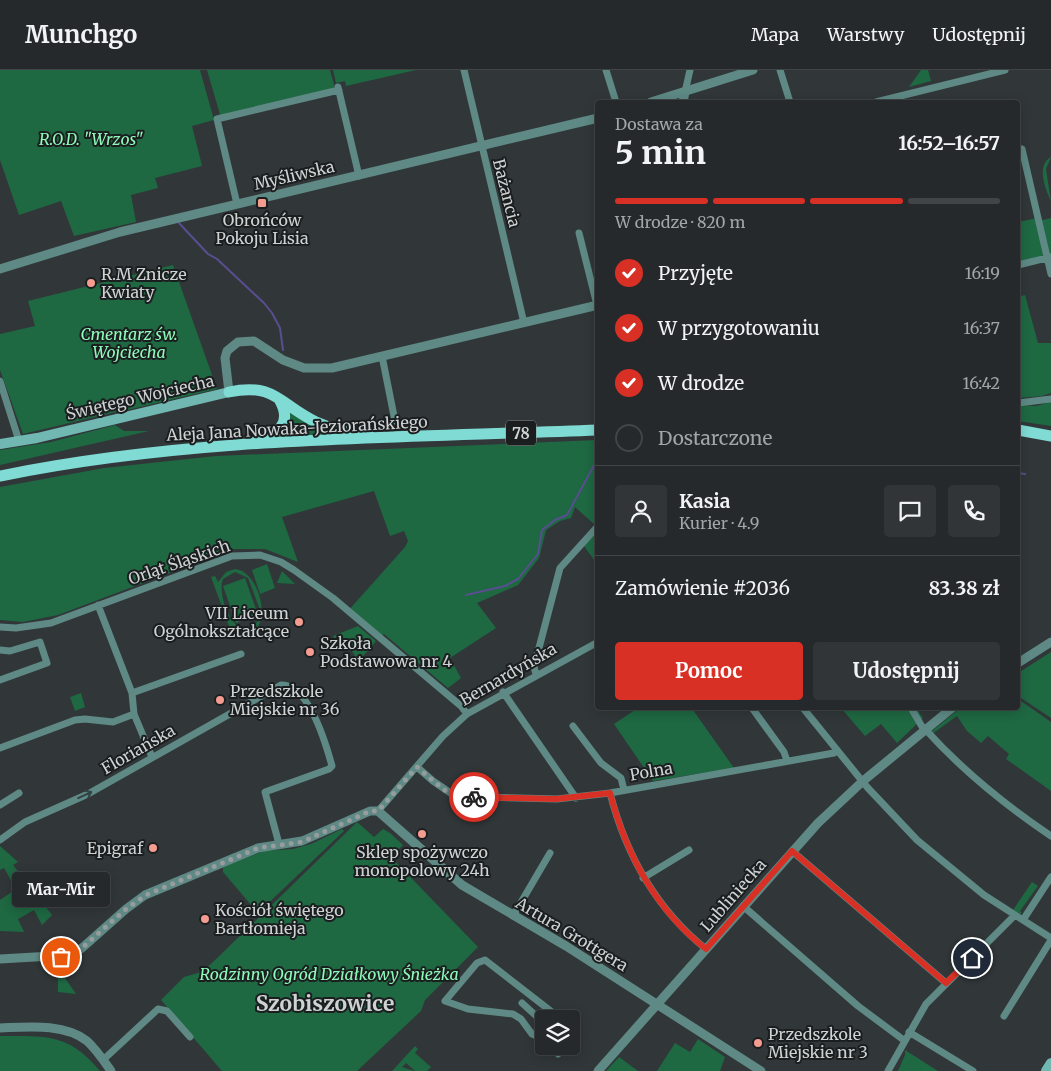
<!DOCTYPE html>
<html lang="pl">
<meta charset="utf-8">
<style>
:root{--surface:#25292b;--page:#313537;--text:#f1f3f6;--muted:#a3a6a9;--line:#424547;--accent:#d93025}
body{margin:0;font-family:Merriweather,serif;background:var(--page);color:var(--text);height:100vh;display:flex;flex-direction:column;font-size:19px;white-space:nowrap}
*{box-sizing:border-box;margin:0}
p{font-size:16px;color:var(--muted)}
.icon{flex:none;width:28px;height:28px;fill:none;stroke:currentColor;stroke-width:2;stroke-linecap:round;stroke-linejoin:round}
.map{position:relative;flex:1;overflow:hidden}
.sheet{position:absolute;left:595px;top:30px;width:425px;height:610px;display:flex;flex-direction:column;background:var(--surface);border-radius:5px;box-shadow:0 2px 12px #0003,0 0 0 1px var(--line)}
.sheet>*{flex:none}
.controls{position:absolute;left:535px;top:940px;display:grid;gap:10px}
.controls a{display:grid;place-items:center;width:45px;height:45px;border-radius:5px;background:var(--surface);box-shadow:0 2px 12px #0003,0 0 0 1px var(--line);font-size:25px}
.pin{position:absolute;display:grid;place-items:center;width:42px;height:42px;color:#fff;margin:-21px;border:2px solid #fff;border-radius:50%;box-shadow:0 1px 5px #0007}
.courier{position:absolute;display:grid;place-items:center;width:50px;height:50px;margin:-25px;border:4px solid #d93025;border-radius:50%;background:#fff;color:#222;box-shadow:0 1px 6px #0007}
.bubble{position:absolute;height:35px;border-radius:5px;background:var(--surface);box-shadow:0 2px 12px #0003,0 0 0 1px var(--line);font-size:16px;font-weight:700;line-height:35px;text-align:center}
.head em{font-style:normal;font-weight:700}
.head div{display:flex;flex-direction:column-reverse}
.head{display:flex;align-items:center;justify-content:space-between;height:85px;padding:0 20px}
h1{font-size:32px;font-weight:700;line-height:38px}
.bar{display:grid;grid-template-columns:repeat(4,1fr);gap:8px 5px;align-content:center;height:60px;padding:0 20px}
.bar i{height:6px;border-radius:4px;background:var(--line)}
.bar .selected{background:var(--accent)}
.bar p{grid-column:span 4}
.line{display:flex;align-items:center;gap:12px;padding:0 20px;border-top:1px solid var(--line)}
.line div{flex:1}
.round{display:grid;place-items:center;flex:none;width:52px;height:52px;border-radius:5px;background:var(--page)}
ol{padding:0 20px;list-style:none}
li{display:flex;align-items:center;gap:15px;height:55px}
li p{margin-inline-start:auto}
li .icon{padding:5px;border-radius:50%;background:var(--accent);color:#fff;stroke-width:4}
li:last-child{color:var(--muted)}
li i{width:28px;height:28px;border:2px solid var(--line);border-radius:50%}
.action{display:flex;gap:10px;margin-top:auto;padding:10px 20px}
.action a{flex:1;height:58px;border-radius:5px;background:var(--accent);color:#fff;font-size:20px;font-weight:700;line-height:58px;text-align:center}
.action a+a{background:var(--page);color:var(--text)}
header{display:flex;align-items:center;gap:30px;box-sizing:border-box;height:70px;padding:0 25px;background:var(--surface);border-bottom:1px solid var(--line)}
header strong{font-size:24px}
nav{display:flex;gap:28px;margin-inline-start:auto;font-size:18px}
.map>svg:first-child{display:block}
.green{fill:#1e6842;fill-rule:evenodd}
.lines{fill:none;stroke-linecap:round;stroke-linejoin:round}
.stream{stroke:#584e90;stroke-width:2}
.minor{stroke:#5e8985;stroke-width:7}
.tertiary{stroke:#5e8985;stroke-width:9}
.secondary{stroke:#71b7b2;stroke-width:10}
.primary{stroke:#7fdbd4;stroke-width:11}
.oneway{stroke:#324343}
.done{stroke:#979c9d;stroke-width:5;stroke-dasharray:0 9}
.route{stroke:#d93025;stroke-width:6}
.poi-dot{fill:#f59c91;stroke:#1b1e1f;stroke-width:2}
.labels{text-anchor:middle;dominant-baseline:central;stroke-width:4;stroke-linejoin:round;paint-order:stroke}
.shield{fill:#1b1e1f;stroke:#989c9d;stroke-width:1}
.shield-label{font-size:15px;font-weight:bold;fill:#ced2d3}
.park-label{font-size:16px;font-style:italic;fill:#8ffbbb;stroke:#1b1e1f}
.street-label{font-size:16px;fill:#ced2d3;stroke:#1b1e1f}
.poi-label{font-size:16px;fill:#ced2d3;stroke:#1b1e1f;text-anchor:start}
.district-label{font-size:21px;font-weight:bold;fill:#ced2d3;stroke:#1b1e1f}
</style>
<header>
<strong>Munchgo</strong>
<nav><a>Mapa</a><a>Warstwy</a><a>Udostępnij</a></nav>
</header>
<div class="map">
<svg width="1051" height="1001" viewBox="0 0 1051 1001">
<rect width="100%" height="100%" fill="#313739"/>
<path class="green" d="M0,0H200L214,50L192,56L202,96L155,108L158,118L131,125L136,152L74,166L61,131L19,145L0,90Z
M207,0H330L336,22L221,48Z
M333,0H416L346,16L345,11L336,13Z
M921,0H928L931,11L909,17Z
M1051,87L1046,99L1051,131C1045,119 1036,95 1051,87Z
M1038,148L1039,151L1051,148V187L1018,195V152Z
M173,195L217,319L123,341L116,340V342L23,364L0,300V264L35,256L28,231Z
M1025,225L1038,273H1051V323L1042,326L1018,328V227Z
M1051,332V356L1018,351V335L1036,336Z
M288,340L344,363L278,367Z
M115,355L124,361H149L0,395V380L51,372Z
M597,370V450L594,454L575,437L571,448L560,451L546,460L539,488L518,515L477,533L496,558L450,588L461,608L448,618L384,564L380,567L348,541L405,477L408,471L404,461L390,466L374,421L282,447L298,492L265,479H233L58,545L23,552L0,550V417L104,398L216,386Z
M597,461V494L584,476Z
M267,494L275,518L260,524L252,500Z
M235,499C265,502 276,579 235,559L237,565L233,567L211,507L215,506L218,512L226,502ZM235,502L248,508L260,540L258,551C236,578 216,525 223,509Z
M282,501L295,514L277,513Z
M245,508L258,545L236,553L223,516Z
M358,556L376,571L358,592L352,581H338L333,566Z
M1051,582V648L1018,626V603Z
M81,623L85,637L75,641L70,627Z
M1018,629L1051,652V721L1006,689L1009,684L988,666L981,673L967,661L957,646L932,664L931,662L960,638H1018Z
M638,638H695L693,640L734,698L653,711L614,654Z
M841,638H916L923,648L897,673L881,654L865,666Z
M357,752L374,767L383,759L390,763L403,775L391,787L478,877L425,930L421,941L357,1001H222L161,930L184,907L201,902L212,893Z
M342,759L344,761L258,843L223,802V797L264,781L293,779L311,774Z
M0,776L18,792L13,795L52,845L42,855L34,840L18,849L24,862L0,861V830L16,819L4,798L0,800Z
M1032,812L1038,816L1020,841L1022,843L1020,844L1013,840Z
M58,908H65L76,924L58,922Z
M0,966C46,966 69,963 100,1001H0Z
M698,969L725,987L720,1001H657L675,973L690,982Z
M415,976L418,979L415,983L431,997L427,1001H415L406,993L402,997L414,1001H392Z
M905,980L938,1001H898L905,985Z
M619,987L638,1001H606Z"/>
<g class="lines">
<path class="stream" d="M179,153L208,184L217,189L264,233L272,243L280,258L283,280
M1018,403L1025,404
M466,525L505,516L518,509L538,484L542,460L555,450L567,445L598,388"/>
<path class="minor" d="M464,0L524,253
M606,0L616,32
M780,0L790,32
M338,17L359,106
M685,22L690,0
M876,32L1005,0
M1018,80L1022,79L1051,204
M237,134L217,49L339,20
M579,163L597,235
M1018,195L1051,187
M382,286L395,351
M0,311L19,371
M1018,333L1051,329
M98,535L132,623L134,644
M0,557L16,558L51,553L232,486L260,485L281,492L294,500L333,528L461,636L467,644
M0,580L10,581L40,572L47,593L0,610
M536,604L534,597L560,498L598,456
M503,622L576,728
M132,623L241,584
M752,638L784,682L787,691
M803,638L867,717L917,770L984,825L1051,868
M911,638L924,660
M573,656L601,693L621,708L624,720
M925,659C962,700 1005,735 1051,766
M0,678L75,650L85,649L113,652L134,644L152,687
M417,697L433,711L452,724L477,727L557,729L610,723L834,683L837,680
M610,723C626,785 655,838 706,879
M0,735L19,723
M378,741L443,666L467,644L598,572
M0,770L25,752L88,724L281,615C309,614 326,674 332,696L329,699L265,722L279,774
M792,781L946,913
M643,808L689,780
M743,836L858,936L905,971
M513,846L550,783
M1023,850L1051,807
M522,933L544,953
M1004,946L1051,870
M909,962L973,1001
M544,969L532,964L521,949L513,944L468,939L445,931L477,893L485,890L561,949
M553,976L558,984
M103,990L158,939L167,941L190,967
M888,1001L926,934L1015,845"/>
<path class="tertiary" d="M651,32L753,0
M683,32L685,22
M0,199L120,162L598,48
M229,322L225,288L227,281L238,272L254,271L283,290L304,298H332L598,235
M1018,593L1051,572
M0,889L69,885L82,878L126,839L145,825L258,778L302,771L370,741H378L462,815L566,876L761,1001
M0,958C27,957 64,953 87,971C96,979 104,991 111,1001
M598,1001L818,753L863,711L952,638"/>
<path class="secondary" d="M0,374L37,368L229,322
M1046,1001L1051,993"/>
<path class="primary" d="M229,322C275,312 280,335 316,352C333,360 351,362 369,365
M1018,360L1051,366
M255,372C277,363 294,355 279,329
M0,406C194,366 400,368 598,360"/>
</g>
<defs><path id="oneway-shaft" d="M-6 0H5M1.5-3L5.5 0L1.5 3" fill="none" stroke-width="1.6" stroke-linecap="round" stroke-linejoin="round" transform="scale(1.25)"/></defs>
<use class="oneway" href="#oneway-shaft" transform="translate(85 725) rotate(-25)"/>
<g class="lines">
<path class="done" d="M61,887L82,878L126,839L146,825L258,778L302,772L370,741H378L417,697L444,720L474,727"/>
<path class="route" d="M474,727L556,729L610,723C626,784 655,839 706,879L792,781L946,913L972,888"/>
</g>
<g class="poi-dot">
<rect x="257" y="128" width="10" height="10" rx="2.5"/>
<circle cx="91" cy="213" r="5"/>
<circle cx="299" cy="552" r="5"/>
<circle cx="310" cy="582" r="5"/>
<circle cx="220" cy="630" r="5"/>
<circle cx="422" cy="764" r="5"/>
<circle cx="153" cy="778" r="5"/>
<circle cx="205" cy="849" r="5"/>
<circle cx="758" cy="973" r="5"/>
</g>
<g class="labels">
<rect class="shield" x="506" y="350.5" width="30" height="25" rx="4"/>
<g class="shield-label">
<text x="521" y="363">78</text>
</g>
<g class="park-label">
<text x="91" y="69">R.O.D. "Wrzos"</text>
<text x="129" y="264">Cmentarz św.<tspan x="129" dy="18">Wojciecha</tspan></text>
<text x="329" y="904">Rodzinny Ogród Działkowy Śnieżka</text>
</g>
<g class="street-label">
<text transform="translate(294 105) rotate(-13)">Myśliwska</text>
<text transform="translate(507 123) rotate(76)">Bażancia</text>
<text transform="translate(140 327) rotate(-13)">Świętego Wojciecha</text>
<text transform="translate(297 358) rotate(-3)">Aleja Jana Nowaka-Jeziorańskiego</text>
<text transform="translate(179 492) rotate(-19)">Orląt Śląskich</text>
<text transform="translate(508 604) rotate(-30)">Bernardyńska</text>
<text transform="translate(138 679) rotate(-30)">Floriańska</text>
<text transform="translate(651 701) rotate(-10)">Polna</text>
<text transform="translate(733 825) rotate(-49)">Lubliniecka</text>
<text transform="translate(572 864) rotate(31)">Artura Grottgera</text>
</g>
<g class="poi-label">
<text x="262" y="150" text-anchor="middle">Obrońców<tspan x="262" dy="18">Pokoju Lisia</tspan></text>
<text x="101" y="204">R.M Znicze<tspan x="101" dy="18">Kwiaty</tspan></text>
<text x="289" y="543" text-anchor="end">VII Liceum<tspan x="289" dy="18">Ogólnokształcące</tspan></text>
<text x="320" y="573">Szkoła<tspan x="320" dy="18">Podstawowa nr 4</tspan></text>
<text x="230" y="621">Przedszkole<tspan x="230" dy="18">Miejskie nr 36</tspan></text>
<text x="143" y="778" text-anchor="end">Epigraf</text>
<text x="422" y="782" text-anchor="middle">Sklep spożywczo<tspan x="422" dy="18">monopolowy 24h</tspan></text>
<text x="215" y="840">Kościół świętego<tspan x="215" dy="18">Bartłomieja</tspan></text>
<text x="768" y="964">Przedszkole<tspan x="768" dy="18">Miejskie nr 3</tspan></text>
</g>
<g class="district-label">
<text x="325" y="933">Szobiszowice</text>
</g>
</g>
</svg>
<div class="controls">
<a><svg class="icon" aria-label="layers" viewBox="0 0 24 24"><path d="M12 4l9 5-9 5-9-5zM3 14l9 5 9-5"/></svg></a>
</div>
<div class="pin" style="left:61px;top:887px;background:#ea580c"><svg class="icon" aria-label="bag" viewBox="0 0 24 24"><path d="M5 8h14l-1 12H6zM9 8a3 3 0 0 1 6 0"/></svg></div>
<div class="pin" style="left:972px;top:888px;background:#1f2937"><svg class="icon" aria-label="home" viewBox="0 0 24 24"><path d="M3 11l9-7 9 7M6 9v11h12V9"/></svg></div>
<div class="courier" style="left:474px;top:727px"><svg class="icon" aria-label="bike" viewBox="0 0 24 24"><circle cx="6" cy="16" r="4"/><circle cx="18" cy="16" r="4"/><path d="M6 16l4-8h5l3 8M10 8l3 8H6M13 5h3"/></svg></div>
<div class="bubble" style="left:12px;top:802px;width:98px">Mar-Mir</div>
<section class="sheet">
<div class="head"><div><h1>5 min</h1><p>Dostawa za</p></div><em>16:52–16:57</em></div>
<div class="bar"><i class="selected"></i><i class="selected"></i><i class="selected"></i><i></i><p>W drodze · 820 m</p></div>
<ol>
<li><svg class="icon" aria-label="check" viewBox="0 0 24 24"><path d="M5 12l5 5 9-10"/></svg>Przyjęte<p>16:19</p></li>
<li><svg class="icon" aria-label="check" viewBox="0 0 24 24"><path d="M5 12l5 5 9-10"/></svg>W przygotowaniu<p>16:37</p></li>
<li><svg class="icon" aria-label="check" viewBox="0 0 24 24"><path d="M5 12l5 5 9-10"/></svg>W drodze<p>16:42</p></li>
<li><i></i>Dostarczone</li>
</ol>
<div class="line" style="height:90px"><a class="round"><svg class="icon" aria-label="person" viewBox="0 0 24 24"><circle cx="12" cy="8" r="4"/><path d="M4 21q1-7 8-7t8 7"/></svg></a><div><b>Kasia</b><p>Kurier · 4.9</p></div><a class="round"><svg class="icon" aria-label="chat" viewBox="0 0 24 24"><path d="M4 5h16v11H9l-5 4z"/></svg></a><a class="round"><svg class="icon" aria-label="phone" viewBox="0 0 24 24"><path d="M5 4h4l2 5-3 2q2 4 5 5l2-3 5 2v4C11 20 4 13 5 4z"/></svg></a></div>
<div class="line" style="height:65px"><div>Zamówienie #2036</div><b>83.38 zł</b></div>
<div class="action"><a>Pomoc</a><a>Udostępnij</a></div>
</section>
</div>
